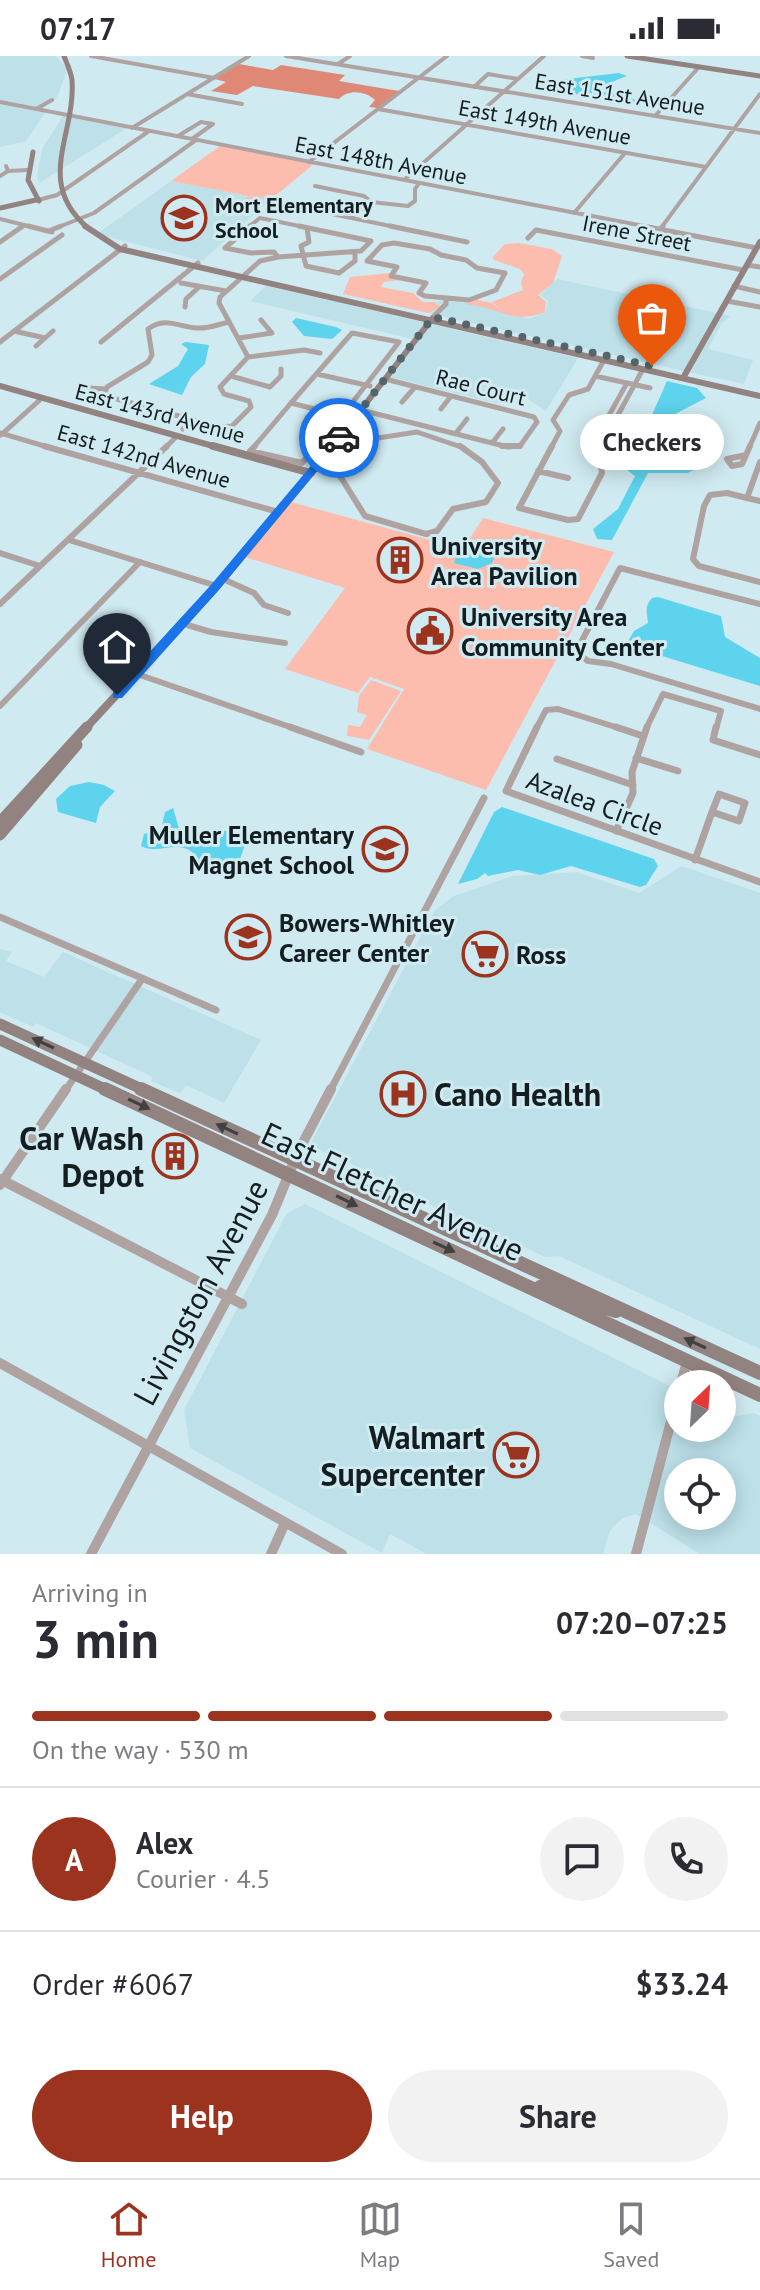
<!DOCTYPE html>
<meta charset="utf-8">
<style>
:root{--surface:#fff;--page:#f2f2f3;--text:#2b2b33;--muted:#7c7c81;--line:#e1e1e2;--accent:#9c331e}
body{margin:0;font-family:"PT Sans",sans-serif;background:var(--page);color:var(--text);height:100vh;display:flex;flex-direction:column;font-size:30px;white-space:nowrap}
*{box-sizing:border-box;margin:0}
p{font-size:26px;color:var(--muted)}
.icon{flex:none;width:44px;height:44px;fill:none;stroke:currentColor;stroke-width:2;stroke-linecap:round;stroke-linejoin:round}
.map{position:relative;height:1498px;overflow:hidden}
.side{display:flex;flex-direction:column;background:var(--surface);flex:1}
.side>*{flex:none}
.needle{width:52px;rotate:25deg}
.controls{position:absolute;left:664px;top:1314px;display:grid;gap:16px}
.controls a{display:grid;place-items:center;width:72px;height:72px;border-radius:50%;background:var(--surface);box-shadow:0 4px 20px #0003;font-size:40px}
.pin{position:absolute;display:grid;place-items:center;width:68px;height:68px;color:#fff;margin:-82px -34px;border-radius:50% 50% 50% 0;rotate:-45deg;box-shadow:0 0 8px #0007}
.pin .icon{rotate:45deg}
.courier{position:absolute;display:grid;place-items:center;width:80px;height:80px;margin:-40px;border:6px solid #1a73e8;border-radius:50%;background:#fff;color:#222;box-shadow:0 2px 10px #0007}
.bubble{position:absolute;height:56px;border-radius:28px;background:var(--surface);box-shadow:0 4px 20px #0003;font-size:26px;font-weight:600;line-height:56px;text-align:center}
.headline em{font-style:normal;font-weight:600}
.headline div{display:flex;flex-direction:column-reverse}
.headline{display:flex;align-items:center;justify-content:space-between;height:136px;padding:0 32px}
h1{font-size:52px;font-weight:600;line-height:60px}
.bar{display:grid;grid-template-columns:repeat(4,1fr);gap:12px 8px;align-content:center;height:96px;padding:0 32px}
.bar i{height:10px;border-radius:6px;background:var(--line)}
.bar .selected{background:var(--accent)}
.bar p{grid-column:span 4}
.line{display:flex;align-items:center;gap:20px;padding:0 32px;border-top:2px solid var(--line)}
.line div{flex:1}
.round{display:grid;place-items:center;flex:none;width:84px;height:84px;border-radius:42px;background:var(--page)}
.cta{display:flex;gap:16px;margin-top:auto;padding:16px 32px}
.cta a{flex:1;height:92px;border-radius:48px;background:var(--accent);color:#fff;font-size:32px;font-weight:600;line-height:92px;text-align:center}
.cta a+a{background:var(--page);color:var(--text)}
.status{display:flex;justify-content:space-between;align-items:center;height:56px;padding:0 40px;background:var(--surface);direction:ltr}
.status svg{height:22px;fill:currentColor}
.tabs{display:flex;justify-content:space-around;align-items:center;height:112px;border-top:2px solid var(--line);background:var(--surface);font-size:22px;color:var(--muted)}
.tabs a{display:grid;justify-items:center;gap:4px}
.tabs .selected{color:var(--accent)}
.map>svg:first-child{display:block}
.built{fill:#bde0e9;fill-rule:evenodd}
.green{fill:#fcbdaf}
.forest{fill:#de8875}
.water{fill:#5ed3ed}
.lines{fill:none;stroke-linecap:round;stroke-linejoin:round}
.street-far4{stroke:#aea3a1;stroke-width:4}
.street-far3{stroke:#aea3a1;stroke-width:5}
.street-far2{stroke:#aea3a1;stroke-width:6}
.street-far1{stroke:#aea3a1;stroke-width:7}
.street{stroke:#aea3a1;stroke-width:10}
.secondary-far4{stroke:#938380;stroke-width:5}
.secondary-far3{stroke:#938380;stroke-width:6}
.secondary-far2{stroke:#938380;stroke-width:8}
.secondary-far1{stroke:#938380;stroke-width:11}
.secondary{stroke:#938380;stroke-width:14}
.oneway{fill:#404142}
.route{fill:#1a73e8}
.done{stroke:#566569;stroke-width:8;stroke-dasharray:0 14.4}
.labels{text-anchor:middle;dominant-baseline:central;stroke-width:6;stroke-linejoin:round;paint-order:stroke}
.far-street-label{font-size:22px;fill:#141d20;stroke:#d0eaf1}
.far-poi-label{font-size:22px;font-weight:bold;fill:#141d20;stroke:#d0eaf1;text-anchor:start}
.poi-label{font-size:26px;font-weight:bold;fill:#141d20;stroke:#d0eaf1;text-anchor:start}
.street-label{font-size:26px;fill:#141d20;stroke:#d0eaf1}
.near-poi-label{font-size:32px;font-weight:bold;fill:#141d20;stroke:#d0eaf1;text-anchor:end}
.near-street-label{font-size:32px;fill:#141d20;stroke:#d0eaf1}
</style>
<div class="status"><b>07:17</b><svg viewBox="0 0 49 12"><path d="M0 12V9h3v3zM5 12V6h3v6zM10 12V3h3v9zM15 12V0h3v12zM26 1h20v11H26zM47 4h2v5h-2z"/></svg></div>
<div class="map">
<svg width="760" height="1498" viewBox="0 0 760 1498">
<rect width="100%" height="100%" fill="#d0eaf1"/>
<path class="built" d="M0,0H56L67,13L59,37L55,44L36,52L0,45Z
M0,47L46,56L26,85L0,91Z
M63,60L127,72L39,127L37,119L43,91Z
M171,125L270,144L202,205L97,178Z
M557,223L717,257L684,315L428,257L439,249L436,246L448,242L529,263L546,256L548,245L540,239Z
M266,230L426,267L413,283L250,245Z
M722,258L731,260L722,267L708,293L753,304L744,328L689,316Z
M430,268L578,302L546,355L526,342L496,347L395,322L387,323Z
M682,810L760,837V1293L559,1200L546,1201L371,1123L370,1116L309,1090L435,854L454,840L512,820L576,816L639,837Z
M0,893L12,896L6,905L44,921L63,896L261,984L224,1047L186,1029L180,1037L151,1025L153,1021L36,967L33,971L0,956Z
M305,1148L678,1334V1372H722V1356L733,1361L754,1357L760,1360V1498H700L636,1458L623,1462L610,1474L603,1498H427L390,1478L382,1497L190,1392L184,1354L287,1157ZM678,1416H722V1460H678Z"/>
<path class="green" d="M220,90L314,108L270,144L251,140L260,143L254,149L240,146L249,140L171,125Z
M519,187L552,193L562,200L553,227L538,239L546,246L545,256C512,269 502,252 465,248L473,243L492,247L503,256L492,246L523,234L521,226L524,218L520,213L494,204L493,201L505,188Z
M390,217L402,224L384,226L381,231L413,237L423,246H435L441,251L428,257L343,238L350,221Z
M291,446L463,493L483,462L614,496L486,734L367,693L404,633L370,621L358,637L285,613L345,532L245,501Z
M371,624L401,635L369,684L347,680L348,669L360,671L367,659L357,656L359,640Z"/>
<path class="forest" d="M239,8L273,14L281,9L345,19L339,25L399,35L378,52L369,51L375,44C365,35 349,33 339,43L253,30L237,39L211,35L226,26L215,23Z"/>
<path class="water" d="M619,17L627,20L594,33L640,45L627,47L541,32L542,28L550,25Z
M296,262L336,271L342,274L332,283L304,280L292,266Z
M186,286L209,289L205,308L191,321L182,339L149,328L178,310L188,293L181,288Z
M667,325L697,332L706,342L677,357L660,388L699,406L702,411L687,417H648L612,484L597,483L593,473L618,453L635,420L616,406L612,398L614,394L639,388Z
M481,490L496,497L492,507L478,513L454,507L456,500Z
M658,541L721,560L725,581L760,602V630L626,589L634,575L648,567C647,556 644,551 652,542Z
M89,726L104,729L115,735L100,751L96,767L58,756L56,743L70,730Z
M502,751L654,803L658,810L646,829L640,831L571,810L540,819L518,814L488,820L485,817L477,823L458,828L494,756Z
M173,752L180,776C198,785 209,773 227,775C233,776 241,781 247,783L240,803L204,812C200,807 197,800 192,796C176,784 158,799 141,790L144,778L161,774L165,756Z"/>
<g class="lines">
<path class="street-far4" d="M91,0L214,22
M286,0L760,77
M582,0L593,2
M338,8L350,0
M474,31L488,18L518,23
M187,38L242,48
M0,46L654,172
M36,53L52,44
M378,53L706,111
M655,60L699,11
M132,72L249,0
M178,80L201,66L213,68L192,83
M309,106L447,0
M8,115L28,114
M0,120L8,115L6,110
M404,124L544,0
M315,130L364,140L371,146L408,150L415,145V133L419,127
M38,144L57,139L149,75
M293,150L400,172
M574,157L625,97
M351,161L371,146
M0,163L36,172
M20,172L25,169
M56,172L94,157L196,84
M247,172L260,162L309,172
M661,172L760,38"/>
<path class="street-far3" d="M28,170L52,176
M250,170L225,192L251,197L274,196L278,201
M390,170L467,186
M643,170L757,192
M307,172L309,186L301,190L306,210L339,217L355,205V196
M660,174L663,170
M49,175L61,170
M528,182L536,174L743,214
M0,186L23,170
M394,187L430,193L441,199L466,204L477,212L505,217L496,234L469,244L425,240L419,237L426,227L391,220L397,211L367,205L382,189Z
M278,201L361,195L371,185L299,170
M747,209L760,211
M0,223L62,179
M181,227L226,235
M734,230L760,236
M727,245L760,251
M185,251L186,243L198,232
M433,261L446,248V244
M229,266C219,268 208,273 197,272C178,271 166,260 148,273L152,299L148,306L107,331L105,337L113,342L219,371L232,370L251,351L249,345L224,338L220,331L248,301L219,247L220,241L260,205L278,201
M14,275L45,282
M352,277L399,286L342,360L291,347Z
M239,282L272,277L261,264
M0,286L125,190
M101,286L198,207
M36,290L53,275
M248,301L304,294L320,297
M317,318L370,330
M231,320L270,331L281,320V313
M595,320L650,332
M89,332L105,333
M402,346L415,331
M441,353L451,340
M361,354L508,391L520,390L537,366L534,361L385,323
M183,373L193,364
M0,377L51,392
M456,377L467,363
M1,379L42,342
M605,383L598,379L627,327
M492,387L503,373
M165,392L176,381
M253,392L291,347
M315,392L330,375
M352,392L358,385L417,376L464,392
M551,392L560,375L553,364L569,339L588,333L604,304
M600,392L643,313
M749,392L760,367"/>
<path class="street-far2" d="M44,390L278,456
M255,390L250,395L302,407L317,390
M354,390L335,412L365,460L426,478L437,475L453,453L486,446L498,427L482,406L460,390
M502,390H520
M552,390L519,452L568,464L578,463L602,417L598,395L601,390
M746,399L742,408L732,410L727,403Z
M746,399L750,390
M760,406L747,442L727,437L710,439L704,450L693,503L699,510L760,526
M538,415L568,422
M747,442L760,445
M69,484L217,530
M0,497L40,510
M223,523L254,537L264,549L288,557
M0,548L167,390
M760,548L620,512L576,596L588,605L611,608L760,653
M184,568L211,576L285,587
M137,618L296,673
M0,650L140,506
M536,673L546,654L558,653L622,673
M646,673L663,638L721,655L716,673"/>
<path class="street-far1" d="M290,671L361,696
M537,671L506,735L760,826
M616,671L643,680
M716,671L713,684L760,699
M636,702L678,715
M557,703L633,729
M719,738L745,747L739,765L712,756Z
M616,775L633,737L632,716L647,671
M695,804L712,756
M0,861L216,954
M65,1035L142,923
M330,1035L484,742"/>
<path class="street" d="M0,1123L242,1248
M0,1129L66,1033
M0,1307L342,1498
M681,1328L687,1305
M91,1498L272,1159L298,1096L331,1033
M271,1498L285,1467
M636,1498L678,1339"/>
<path class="secondary-far4" d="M64,0C67,8 71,16 72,24C76,79 34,126 88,172
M627,0L760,20
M33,96L28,124L39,145
M0,152L36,144"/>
<path class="secondary-far3" d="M85,170L120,193L760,340
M683,322L760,186
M0,330L220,392
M331,392L432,263"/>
<path class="secondary-far2" d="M213,390L311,417
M85,673L217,530L333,390"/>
<path class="secondary-far1" d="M0,766L87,671
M0,779L77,689
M0,968L146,1035
M0,984L109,1035"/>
<path class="secondary" d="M105,1033L760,1339
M141,1033L760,1317
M540,1231L616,1255"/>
</g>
<defs><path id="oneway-solid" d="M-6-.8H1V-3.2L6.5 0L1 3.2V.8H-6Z" transform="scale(2)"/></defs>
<g class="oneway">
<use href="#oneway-solid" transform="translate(43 987) rotate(-155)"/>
<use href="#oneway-solid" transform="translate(139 1048) rotate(25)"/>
<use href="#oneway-solid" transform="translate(227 1073) rotate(-155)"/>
<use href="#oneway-solid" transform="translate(347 1145) rotate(26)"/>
<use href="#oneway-solid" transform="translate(444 1191) rotate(25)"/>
<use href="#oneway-solid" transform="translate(695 1287) rotate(-155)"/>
</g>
<path class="route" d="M336,380L344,382L218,535L122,642H113V636L210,530Z"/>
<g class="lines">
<path class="done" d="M339,382L433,261L652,310"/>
</g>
<defs>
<g id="school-ring" transform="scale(2.3)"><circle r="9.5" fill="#d0eaf1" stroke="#9c331e" stroke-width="1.5"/><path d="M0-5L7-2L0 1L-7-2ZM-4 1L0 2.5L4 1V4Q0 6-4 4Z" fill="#9c331e"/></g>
<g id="building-ring" transform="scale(2.3)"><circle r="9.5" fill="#d0eaf1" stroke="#9c331e" stroke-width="1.5"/><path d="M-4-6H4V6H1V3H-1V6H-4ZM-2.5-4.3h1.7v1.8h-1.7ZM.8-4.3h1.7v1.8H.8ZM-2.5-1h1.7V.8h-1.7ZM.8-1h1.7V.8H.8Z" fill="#9c331e"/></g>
<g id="civic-ring" transform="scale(2.3)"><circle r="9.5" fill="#d0eaf1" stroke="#9c331e" stroke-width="1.5"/><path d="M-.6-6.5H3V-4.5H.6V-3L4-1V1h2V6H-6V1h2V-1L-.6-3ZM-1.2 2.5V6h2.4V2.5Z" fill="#9c331e"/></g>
<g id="supermarket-ring" transform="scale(2.3)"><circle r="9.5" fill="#d0eaf1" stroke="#9c331e" stroke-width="1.5"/><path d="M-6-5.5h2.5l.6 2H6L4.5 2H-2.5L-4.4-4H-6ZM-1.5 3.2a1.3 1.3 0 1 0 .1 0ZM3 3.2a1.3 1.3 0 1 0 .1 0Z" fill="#9c331e"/></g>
<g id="hospital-ring" transform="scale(2.3)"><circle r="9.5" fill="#d0eaf1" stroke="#9c331e" stroke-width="1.5"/><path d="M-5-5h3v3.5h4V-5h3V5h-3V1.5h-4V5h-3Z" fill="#9c331e"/></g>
</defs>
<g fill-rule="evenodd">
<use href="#school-ring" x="184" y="162"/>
<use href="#building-ring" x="400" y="504"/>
<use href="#civic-ring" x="430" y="575"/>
<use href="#school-ring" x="385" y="793"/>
<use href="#school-ring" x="248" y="881"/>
<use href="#supermarket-ring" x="485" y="898"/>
<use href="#hospital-ring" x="403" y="1038"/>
<use href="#building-ring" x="175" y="1100"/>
<use href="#supermarket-ring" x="516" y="1399"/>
</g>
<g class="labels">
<g class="far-street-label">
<text transform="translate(620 38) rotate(9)">East 151st Avenue</text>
<text transform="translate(545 66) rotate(10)">East 149th Avenue</text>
<text transform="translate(381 104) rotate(11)">East 148th Avenue</text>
<text transform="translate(637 177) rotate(11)">Irene Street</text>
<text transform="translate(481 331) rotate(14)">Rae Court</text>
<text transform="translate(160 357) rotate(15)">East 143rd Avenue</text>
<text transform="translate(144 400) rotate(16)">East 142nd Avenue</text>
</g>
<g class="far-poi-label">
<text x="215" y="149">Mort Elementary<tspan x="215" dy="25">School</tspan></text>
</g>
<g class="poi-label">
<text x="431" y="489">University<tspan x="431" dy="30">Area Pavilion</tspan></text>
<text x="461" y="560">University Area<tspan x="461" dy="30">Community Center</tspan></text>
<text x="354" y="778" text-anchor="end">Muller Elementary<tspan x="354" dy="30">Magnet School</tspan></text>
<text x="279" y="866">Bowers-Whitley<tspan x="279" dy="30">Career Center</tspan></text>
<text x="516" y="898">Ross</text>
</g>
<g class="street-label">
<text transform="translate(595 747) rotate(20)">Azalea Circle</text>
</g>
<g class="near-poi-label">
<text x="434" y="1038" text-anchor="start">Cano Health</text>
<text x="144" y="1082">Car Wash<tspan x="144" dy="37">Depot</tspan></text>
<text x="485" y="1381">Walmart<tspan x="485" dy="37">Supercenter</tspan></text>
</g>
<g class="near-street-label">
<text transform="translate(393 1135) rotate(25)">East Fletcher Avenue</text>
<text transform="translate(200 1236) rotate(-62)">Livingston Avenue</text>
</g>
</g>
</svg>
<div class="controls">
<a><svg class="needle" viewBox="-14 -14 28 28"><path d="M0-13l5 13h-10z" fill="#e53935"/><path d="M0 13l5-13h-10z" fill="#7c7c81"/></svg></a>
<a><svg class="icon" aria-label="locate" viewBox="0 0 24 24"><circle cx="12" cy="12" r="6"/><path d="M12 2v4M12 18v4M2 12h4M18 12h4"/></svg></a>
</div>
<div class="pin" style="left:652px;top:310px;background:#ea580c"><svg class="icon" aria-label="bag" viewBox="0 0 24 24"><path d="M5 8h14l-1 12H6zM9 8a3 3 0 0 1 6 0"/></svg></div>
<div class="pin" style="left:117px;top:639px;background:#1f2937"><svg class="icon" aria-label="home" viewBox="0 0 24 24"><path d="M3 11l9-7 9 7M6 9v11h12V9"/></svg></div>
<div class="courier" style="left:339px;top:382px"><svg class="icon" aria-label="car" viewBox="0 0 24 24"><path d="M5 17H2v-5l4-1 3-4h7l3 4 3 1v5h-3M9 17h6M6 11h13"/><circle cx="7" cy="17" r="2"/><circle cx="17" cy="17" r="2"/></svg></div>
<div class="bubble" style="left:580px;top:358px;width:144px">Checkers</div>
</div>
<section class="side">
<div class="headline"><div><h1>3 min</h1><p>Arriving in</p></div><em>07:20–07:25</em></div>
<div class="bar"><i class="selected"></i><i class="selected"></i><i class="selected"></i><i></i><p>On the way · 530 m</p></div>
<div class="line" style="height:144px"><b class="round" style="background:var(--accent);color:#fff">A</b><div><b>Alex</b><p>Courier · 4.5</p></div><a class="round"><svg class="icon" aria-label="chat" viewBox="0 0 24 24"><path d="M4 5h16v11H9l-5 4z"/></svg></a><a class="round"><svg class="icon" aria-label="phone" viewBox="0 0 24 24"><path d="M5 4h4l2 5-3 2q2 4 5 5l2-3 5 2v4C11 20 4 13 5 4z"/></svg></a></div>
<div class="line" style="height:104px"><div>Order #6067</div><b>$33.24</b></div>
<div class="cta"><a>Help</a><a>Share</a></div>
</section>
<nav class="tabs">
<a class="selected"><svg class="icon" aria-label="home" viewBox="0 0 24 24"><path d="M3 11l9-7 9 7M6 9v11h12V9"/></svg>Home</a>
<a><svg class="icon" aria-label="map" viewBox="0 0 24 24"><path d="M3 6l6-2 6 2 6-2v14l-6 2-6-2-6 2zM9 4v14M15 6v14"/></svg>Map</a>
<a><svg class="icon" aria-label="saved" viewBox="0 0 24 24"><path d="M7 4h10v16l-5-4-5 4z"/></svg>Saved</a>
</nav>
